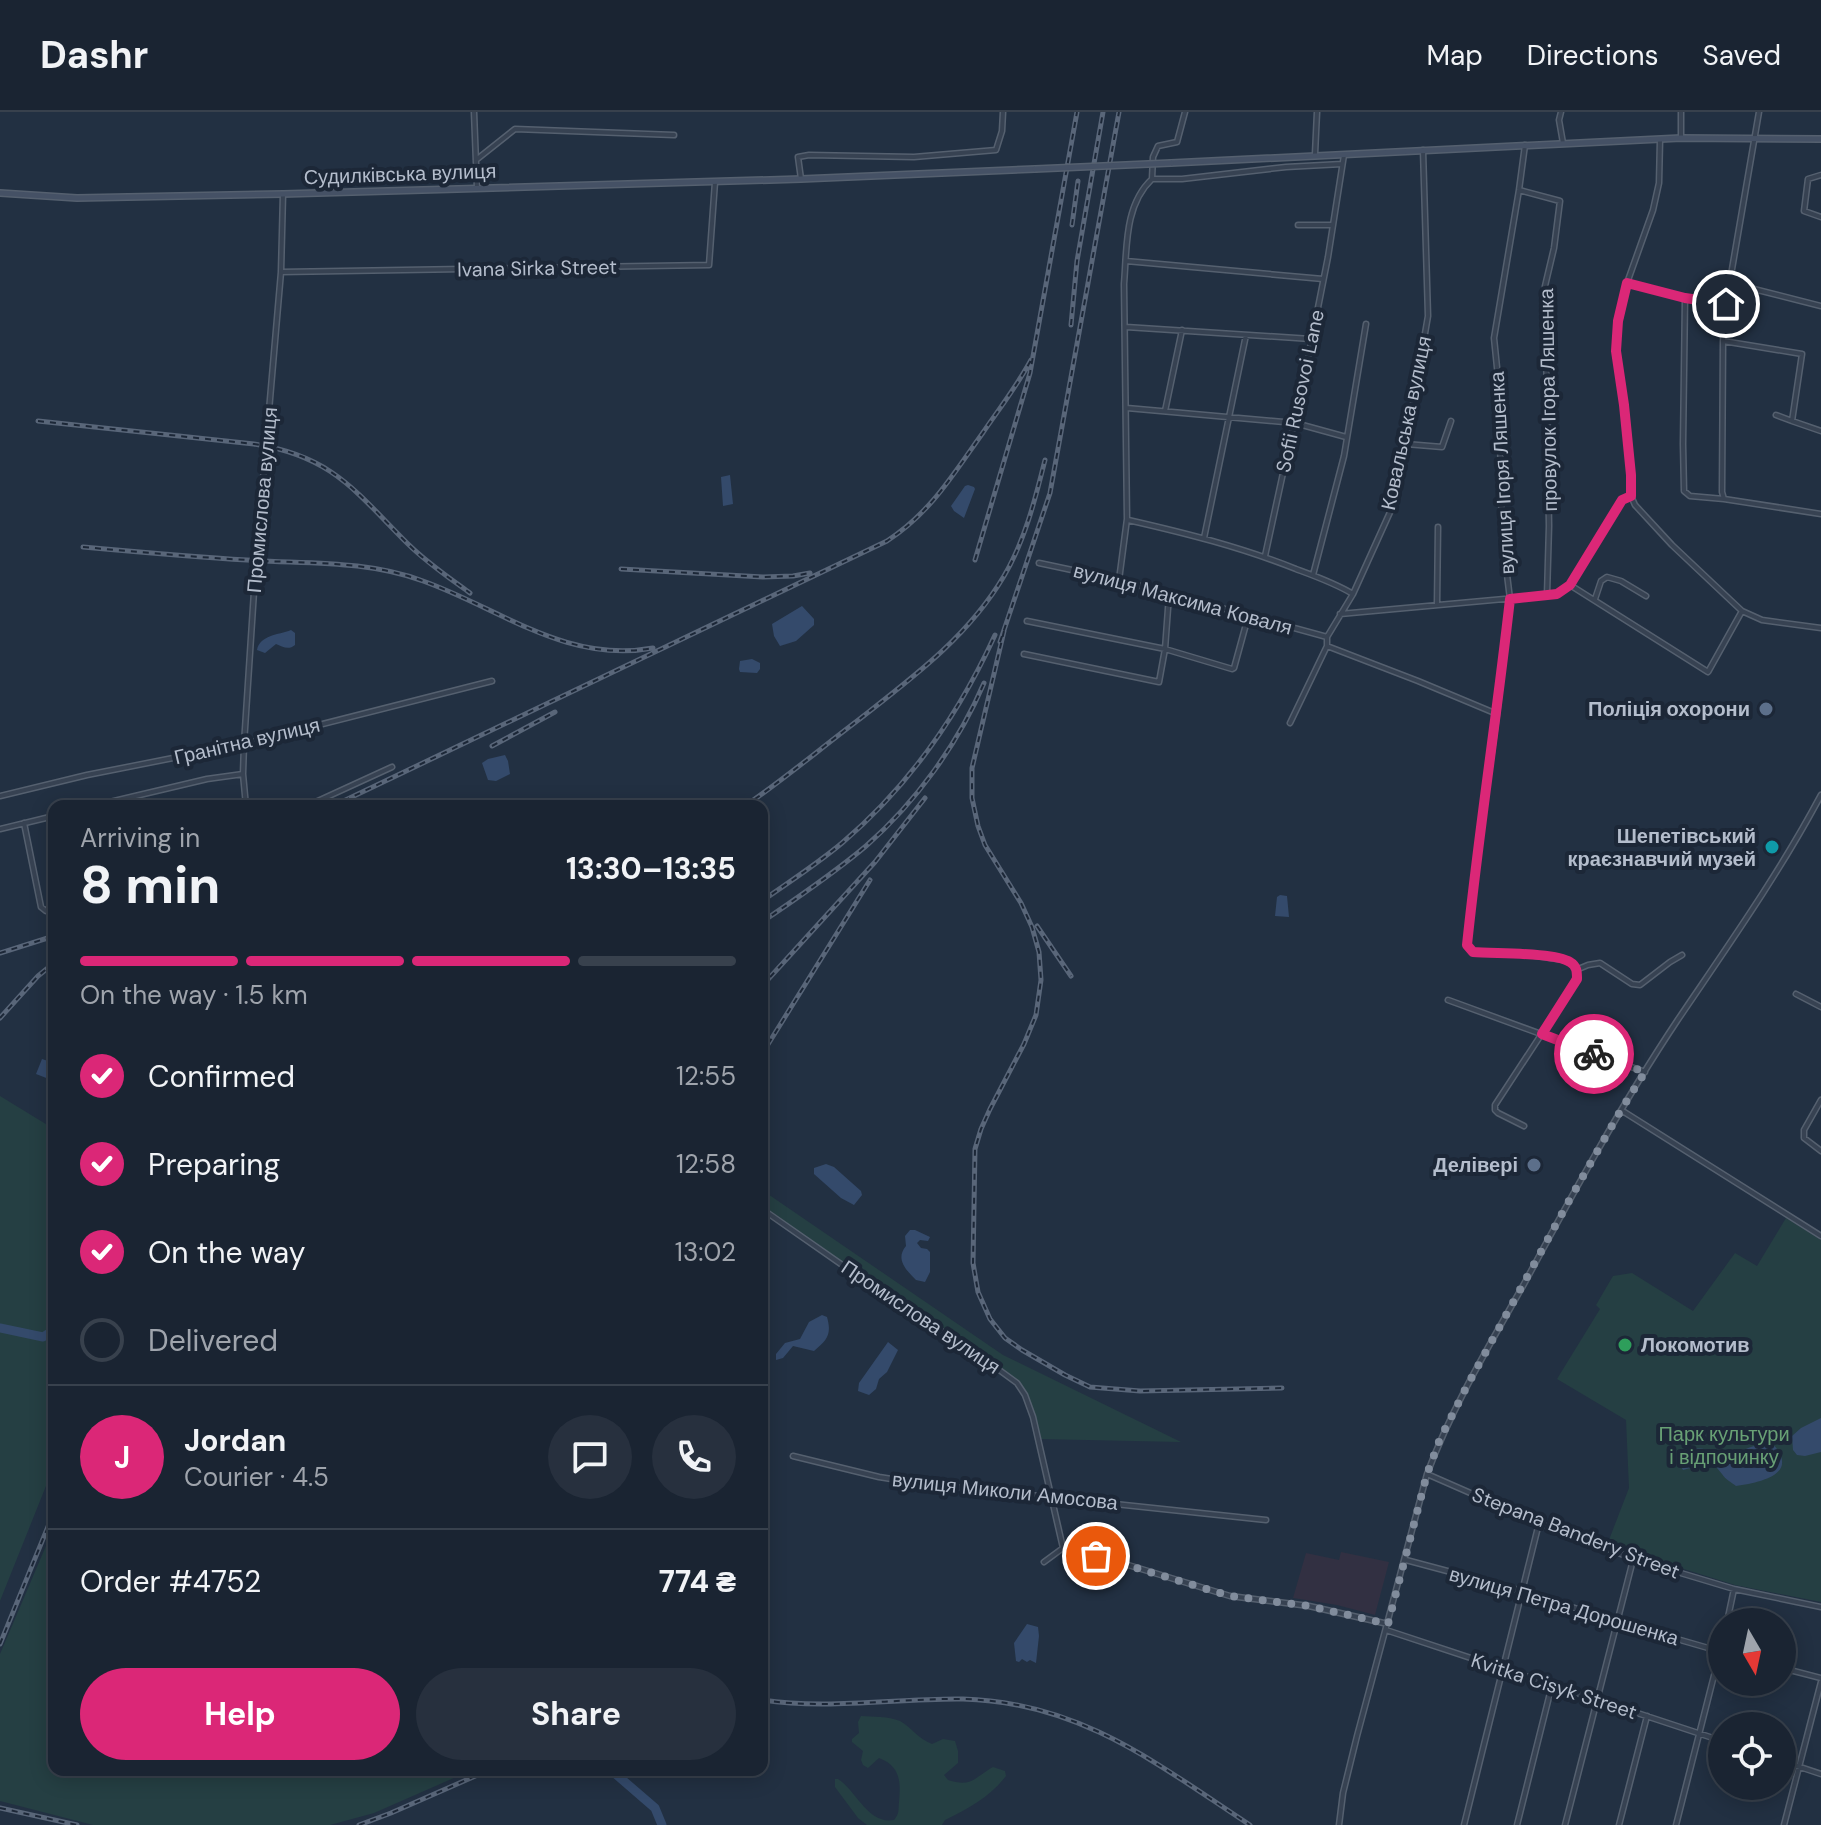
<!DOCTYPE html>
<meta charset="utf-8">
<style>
:root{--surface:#1a2432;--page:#27303e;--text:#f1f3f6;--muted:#9fa4ac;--line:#38414d;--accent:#db2777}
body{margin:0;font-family:"DM Sans",sans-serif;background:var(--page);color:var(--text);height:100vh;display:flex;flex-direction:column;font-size:30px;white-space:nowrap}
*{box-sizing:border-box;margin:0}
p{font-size:26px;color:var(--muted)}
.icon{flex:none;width:44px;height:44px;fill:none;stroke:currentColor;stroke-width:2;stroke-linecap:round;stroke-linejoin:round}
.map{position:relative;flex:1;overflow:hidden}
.sheet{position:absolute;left:48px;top:688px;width:720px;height:976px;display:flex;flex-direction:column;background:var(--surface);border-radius:16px;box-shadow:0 4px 20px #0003,0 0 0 2px var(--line)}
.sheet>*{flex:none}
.needle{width:52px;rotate:171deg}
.tools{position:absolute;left:1708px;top:1496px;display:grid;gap:16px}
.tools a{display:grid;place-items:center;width:88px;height:88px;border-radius:50%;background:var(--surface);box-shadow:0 4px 20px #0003,0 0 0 2px var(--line);font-size:40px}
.pin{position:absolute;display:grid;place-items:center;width:68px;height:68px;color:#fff;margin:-34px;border:4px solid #fff;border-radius:50%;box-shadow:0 2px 8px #0007}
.courier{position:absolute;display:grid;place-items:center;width:80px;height:80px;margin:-40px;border:6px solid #db2777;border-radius:50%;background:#fff;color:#222;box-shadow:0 2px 10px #0007}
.summary em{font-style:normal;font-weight:700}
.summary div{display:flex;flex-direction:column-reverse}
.summary{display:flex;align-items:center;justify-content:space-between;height:136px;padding:0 32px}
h1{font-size:52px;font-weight:700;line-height:60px}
.bar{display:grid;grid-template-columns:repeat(4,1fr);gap:12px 8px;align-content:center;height:96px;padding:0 32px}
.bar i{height:10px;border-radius:6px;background:var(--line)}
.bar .active{background:var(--accent)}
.bar p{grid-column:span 4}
.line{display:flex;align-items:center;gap:20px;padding:0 32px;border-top:2px solid var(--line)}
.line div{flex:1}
.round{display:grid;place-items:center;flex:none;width:84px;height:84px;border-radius:42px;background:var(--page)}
ol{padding:0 32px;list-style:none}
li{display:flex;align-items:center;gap:24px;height:88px}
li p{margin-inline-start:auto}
li .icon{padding:8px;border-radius:50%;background:var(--accent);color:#fff;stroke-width:4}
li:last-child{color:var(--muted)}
li i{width:44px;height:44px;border:4px solid var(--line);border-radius:50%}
.primary-button{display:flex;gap:16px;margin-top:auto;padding:16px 32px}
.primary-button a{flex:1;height:92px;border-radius:48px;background:var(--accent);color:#fff;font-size:32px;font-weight:700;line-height:92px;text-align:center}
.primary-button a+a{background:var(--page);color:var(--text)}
header{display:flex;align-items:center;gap:48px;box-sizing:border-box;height:112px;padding:0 40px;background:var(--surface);border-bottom:2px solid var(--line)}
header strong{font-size:38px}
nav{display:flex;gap:44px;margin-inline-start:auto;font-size:28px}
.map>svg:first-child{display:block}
.medical{fill:#323042}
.green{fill:#253f43}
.water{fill:#344a6b}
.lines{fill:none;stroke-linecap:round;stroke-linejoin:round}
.river{stroke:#344a6b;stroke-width:9}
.minor-casing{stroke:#55606f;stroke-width:7}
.secondary-casing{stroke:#55606f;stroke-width:8}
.minor{stroke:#374252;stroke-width:4}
.secondary{stroke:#455165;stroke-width:5}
.rail-casing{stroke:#596679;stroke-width:5}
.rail{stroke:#1c2737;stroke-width:2;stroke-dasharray:6;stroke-linecap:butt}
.secondary-bridge-casing{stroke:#55606f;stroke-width:8;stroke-linecap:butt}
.secondary-bridge{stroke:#455165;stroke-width:5}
.done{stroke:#818c9c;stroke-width:8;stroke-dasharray:0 14.4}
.route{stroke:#db2777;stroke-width:10}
.service-dot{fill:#5c6f8a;stroke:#1c2737;stroke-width:3}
.culture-dot{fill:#0f9aa8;stroke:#1c2737;stroke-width:3}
.leisure-dot{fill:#2e9e5b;stroke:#1c2737;stroke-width:3}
.labels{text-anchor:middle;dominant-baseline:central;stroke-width:8;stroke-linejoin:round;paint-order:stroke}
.street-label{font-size:20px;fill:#b4bdcc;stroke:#1c2737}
.poi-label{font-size:20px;font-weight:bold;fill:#b4bdcc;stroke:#1c2737;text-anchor:end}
.park-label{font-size:20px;fill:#68a075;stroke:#1c2737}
</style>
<header>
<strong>Dashr</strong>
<nav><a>Map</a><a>Directions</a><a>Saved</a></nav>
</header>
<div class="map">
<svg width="1821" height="1713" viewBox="0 0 1821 1713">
<rect width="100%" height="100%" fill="#223042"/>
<path class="medical" d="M1341,1440L1389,1450L1375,1503L1337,1493L1293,1486L1306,1441L1339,1448Z"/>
<path class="green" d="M0,984L54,1017V1354L0,1489Z
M762,1078L1003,1243L1181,1330L1039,1327L1025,1283L1009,1263L762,1095Z
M1786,1106L1821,1128V1490L1735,1473L1607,1433L1629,1376L1626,1308L1557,1267L1600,1197L1596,1193L1613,1164L1632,1161L1693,1199L1735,1141L1757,1154Z
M54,1415V1658H472L374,1701L330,1713H93L0,1689V1542Z
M861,1604C873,1605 888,1604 900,1609C911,1615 917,1626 932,1632L943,1627L955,1629L958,1639V1651L944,1663L948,1668C972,1676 975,1665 993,1655L1005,1659L1006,1664C989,1686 969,1696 945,1708L942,1713H867L858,1706L835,1675V1667H838C856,1678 868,1713 894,1708C900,1701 898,1698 899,1690C901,1669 900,1654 879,1646L868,1656L863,1653L861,1648L863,1639L852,1630V1627L859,1621L858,1610Z"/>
<path class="water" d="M730,363L733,392L723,394L721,365Z
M968,373L974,375L975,377L964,406L954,399L951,394L965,374Z
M802,494L814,507V513L796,529L780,534L774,524L772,512Z
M291,518L295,521V533C288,539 282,534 276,532L265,541L257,538C260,523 278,523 291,518Z
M752,547L760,551V557L757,561L740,560L739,557L740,549Z
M505,643L508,649L510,662L496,669L488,668L482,651L488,647Z
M1280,783L1287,784L1289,805L1275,804L1277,785Z
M42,947L54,951V969L36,962Z
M826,1052L834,1055L861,1079L862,1083L854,1093L841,1086L814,1062V1056Z
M910,1118H915L930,1125L928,1129L920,1128L917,1131L921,1136L927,1137L930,1140V1160L925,1170L916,1168C906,1158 895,1147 906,1134L905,1124Z
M822,1203L827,1205C832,1223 827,1228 814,1239L793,1234L783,1246L776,1248V1242L785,1231L800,1227L809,1210Z
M888,1230L898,1238L887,1260L879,1267L876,1277L869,1283L858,1279L859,1271Z
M1821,1306V1340L1805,1344L1797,1343L1793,1338L1792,1324L1801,1316Z
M1771,1330C1802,1362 1761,1370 1736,1374C1731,1370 1725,1367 1722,1362C1715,1353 1713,1351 1702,1349L1694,1355L1683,1358L1679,1351C1682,1346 1685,1340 1692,1338C1705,1333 1712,1342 1723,1343C1738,1345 1752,1330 1766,1333Z
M1027,1512L1038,1515L1039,1524L1036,1551L1030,1548L1027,1550L1022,1547L1019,1550L1016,1549L1014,1531Z"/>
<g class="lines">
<path class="river" d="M0,1216L43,1225L54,1218
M611,1658L655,1696L662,1713"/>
<g class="minor-casing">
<path id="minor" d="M474,0L477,76
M1561,0L1559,8L1563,31
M1759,0L1726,192L1723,229L1722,380L1724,387L1821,402
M1681,26V0
M1660,28L1659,71L1653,98L1627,171L1617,219L1616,239L1624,293L1631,363V384L1635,393L1672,433L1742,499L1762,508L1821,516
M1315,42L1317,0
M476,48L515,17L674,23
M1821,63L1808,67L1804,99L1821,105
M801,67L798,45L809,43L914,45L996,38L1002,19L1003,0
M1152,67H1182L1286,55L1342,52
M1152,67L1153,45L1158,34L1177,30L1185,0
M1519,78L1560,89L1554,136L1545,174L1549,414L1547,483
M1298,113H1333
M1126,149L1323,167
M281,160L709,153L715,70
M1627,171L1685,186L1726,192
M1730,171L1821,194
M1685,186L1683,332L1684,379L1690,384L1724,387
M1126,215L1311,227
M1723,229L1802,242L1792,309L1821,319
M1127,296L1295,311L1346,325
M1165,299L1182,218
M1776,303L1792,309
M1406,332L1442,335L1451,309
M1128,408C1185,421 1241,435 1296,457C1315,464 1335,471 1353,482
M1204,426L1246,223
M1265,444L1308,246L1328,145L1344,43
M1039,451L1119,468L1327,525
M1313,463L1344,344L1366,212
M1119,468L1127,407L1124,172C1127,137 1124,93 1152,67
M1570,473L1622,388L1631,384
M1595,487L1601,469L1607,465L1621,469L1646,484
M1437,493L1438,415
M1340,502L1547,483L1561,480L1570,473L1708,560L1742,499
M1027,509L1165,537L1232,557L1234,556L1248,505
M1327,534L1418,569L1497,602
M1024,542L1159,570L1165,537L1169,483
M1290,611L1327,534V525L1353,482L1391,398L1406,332L1428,204L1423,38
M0,684L87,663L244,632L492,569
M93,694L207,667L243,662
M246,694L243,662L244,632L256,449L281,160L283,82
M307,694L392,655
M24,711L41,795L46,799L54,798
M0,717L54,704
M1576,858L1588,853L1600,851L1632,872L1640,873L1670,850L1682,843
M1796,882L1821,895
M1448,888L1645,960
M1821,988L1804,1018V1026L1821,1039
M1621,998L1821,1124
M1524,1014L1498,1001L1495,998V993L1575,871L1576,858L1572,851L1564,848L1530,843L1473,840L1467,833L1474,769L1497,602L1510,487L1502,422L1499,275L1494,226L1519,78L1525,33
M762,1097L891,1187L976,1241L1017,1271L1025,1283L1033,1305L1063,1436
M793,1344L879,1365L917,1371L1266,1408
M1427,1362L1539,1411L1634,1447L1734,1477L1821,1495
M1406,1448L1522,1479L1618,1510L1722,1540
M1044,1450L1063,1436L1069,1435L1230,1484L1309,1494L1388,1512
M1727,1510L1734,1477
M1386,1518L1722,1629
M1782,1556L1821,1566
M1782,1649L1821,1662
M1339,1713L1343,1681L1357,1624L1427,1362C1452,1295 1489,1234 1524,1172C1572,1083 1621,993 1677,909C1727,835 1779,762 1821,683
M1464,1713L1539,1411
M1517,1713L1552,1573
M1565,1713L1633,1448
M1619,1713L1647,1604
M1676,1713L1722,1532
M1784,1713L1821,1570"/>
</g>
<g class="secondary-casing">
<path id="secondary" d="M1171,51L1681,26L1821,27
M0,81L77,86L283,82L801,67L1035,57"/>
</g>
<use href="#minor" class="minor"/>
<use href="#secondary" class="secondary"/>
<g class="rail-casing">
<path id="rail" d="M1072,113L1078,69
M1071,213L1077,149L1103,0
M38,309L254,332C332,344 355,379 407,431C426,450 448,465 470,481
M83,435C138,440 193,445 247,448C307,452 366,448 423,469C499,496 567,552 653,536
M975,448L1030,261L1077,0
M621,457L763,465L793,464L810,461
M1004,519L972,656V686L978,714L985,733L1021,791L1032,815L1039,840L1041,868L1036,903L1024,932L990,997L981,1017L975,1037L973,1151L978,1180L990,1207L1005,1226L1022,1238L1065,1263L1090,1275L1140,1279L1282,1276
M1000,530L1050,381L1119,0
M492,634L555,600
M333,694L887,429C931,400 952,364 982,322C999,297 1017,274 1031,248
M745,694C783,668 820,637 857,609C912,566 968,525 1004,464C1025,428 1035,388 1045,348
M762,789C789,770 817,752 842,731C909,674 959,602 995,523
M762,810C797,786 833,762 866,734C916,690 958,632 984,571
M1037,814L1071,864
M0,841L54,824
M762,874L875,750L925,686
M0,906L38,864L54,851
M762,942L870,768
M0,1532L54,1400
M762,1588C829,1598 896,1586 963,1587C1080,1590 1157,1652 1250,1713
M0,1696L77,1713
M359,1713L391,1701L489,1658"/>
</g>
<use href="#rail" class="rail"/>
<g class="secondary-bridge-casing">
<path id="secondary-bridge" d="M1035,57L1171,51"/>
</g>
<use href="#secondary-bridge" class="secondary-bridge"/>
</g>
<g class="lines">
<path class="done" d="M1096,1444L1230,1484L1309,1494L1388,1512L1427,1362L1440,1327L1467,1274L1570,1087L1621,998L1645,960L1594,942"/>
<path class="route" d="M1594,942L1542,922L1577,867C1577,860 1577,854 1570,850C1554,840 1494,842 1473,840L1467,833C1479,718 1497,603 1510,487L1557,482L1570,473L1622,388L1631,384V363L1624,293L1616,239L1618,209L1627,171L1685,186L1726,192"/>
</g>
<g class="service-dot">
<circle cx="1766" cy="597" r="8"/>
<circle cx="1534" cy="1053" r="8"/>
</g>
<circle class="culture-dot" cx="1772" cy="735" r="8"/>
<circle class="leisure-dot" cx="1625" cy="1233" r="8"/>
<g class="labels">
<g class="street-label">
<text transform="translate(400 62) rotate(-2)">Судилківська вулиця</text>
<text transform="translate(537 156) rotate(-1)">Ivana Sirka Street</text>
<text transform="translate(1300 279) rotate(-78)">Sofii Rusovoi Lane</text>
<text transform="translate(1548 288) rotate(-91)">провулок Ігора Ляшенка</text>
<text transform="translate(1406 311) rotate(-78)">Ковальська вулиця</text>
<text transform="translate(1502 361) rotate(-93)">вулиця Ігоря Ляшенка</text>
<text transform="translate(262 388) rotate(-85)">Промислова вулиця</text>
<text transform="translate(1183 487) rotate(15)">вулиця Максима Коваля</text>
<text transform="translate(247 629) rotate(-13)">Гранітна вулиця</text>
<text transform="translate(921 1205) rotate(34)">Промислова вулиця</text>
<text transform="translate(1005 1379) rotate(6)">вулиця Миколи Амосова</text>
<text transform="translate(1576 1421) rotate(21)">Stepana Bandery Street</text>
<text transform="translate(1564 1494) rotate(16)">вулиця Петра Дорошенка</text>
<text transform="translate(1554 1574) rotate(18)">Kvitka Cisyk Street</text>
</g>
<g class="poi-label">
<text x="1750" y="597">Поліція охорони</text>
<text x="1756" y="724">Шепетівський<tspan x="1756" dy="23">краєзнавчий музей</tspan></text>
<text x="1518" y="1053">Делівері</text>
<text x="1641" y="1233" text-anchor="start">Локомотив</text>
</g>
<g class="park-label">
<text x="1724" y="1322">Парк культури<tspan x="1724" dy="23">і відпочинку</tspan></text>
</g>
</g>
</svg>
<div class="tools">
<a><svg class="needle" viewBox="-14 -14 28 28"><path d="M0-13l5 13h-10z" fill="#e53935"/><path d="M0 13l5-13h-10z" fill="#9fa4ac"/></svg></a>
<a><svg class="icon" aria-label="locate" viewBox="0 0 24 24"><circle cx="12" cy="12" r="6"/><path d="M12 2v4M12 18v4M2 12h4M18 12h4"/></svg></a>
</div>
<div class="pin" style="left:1096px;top:1444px;background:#ea580c"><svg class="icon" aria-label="bag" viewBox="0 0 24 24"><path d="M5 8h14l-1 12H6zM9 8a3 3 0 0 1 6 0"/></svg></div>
<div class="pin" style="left:1726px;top:192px;background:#1f2937"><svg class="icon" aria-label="home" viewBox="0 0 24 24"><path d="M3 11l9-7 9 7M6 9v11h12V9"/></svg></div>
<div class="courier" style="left:1594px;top:942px"><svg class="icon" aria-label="bike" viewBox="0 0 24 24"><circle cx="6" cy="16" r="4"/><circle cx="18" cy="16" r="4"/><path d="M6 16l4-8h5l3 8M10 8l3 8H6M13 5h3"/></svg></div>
<section class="sheet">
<div class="summary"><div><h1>8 min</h1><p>Arriving in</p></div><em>13:30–13:35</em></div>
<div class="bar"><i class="active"></i><i class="active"></i><i class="active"></i><i></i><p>On the way · 1.5 km</p></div>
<ol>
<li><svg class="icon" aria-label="check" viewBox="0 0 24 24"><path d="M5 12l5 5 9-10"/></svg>Confirmed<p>12:55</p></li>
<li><svg class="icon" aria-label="check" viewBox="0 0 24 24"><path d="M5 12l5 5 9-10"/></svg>Preparing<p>12:58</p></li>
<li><svg class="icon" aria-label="check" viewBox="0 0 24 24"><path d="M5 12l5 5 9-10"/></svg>On the way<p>13:02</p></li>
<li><i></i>Delivered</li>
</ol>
<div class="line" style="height:144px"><b class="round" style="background:var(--accent);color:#fff">J</b><div><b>Jordan</b><p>Courier · 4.5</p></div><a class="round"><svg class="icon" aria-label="chat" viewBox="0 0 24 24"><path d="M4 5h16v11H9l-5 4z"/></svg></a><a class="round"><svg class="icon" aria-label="phone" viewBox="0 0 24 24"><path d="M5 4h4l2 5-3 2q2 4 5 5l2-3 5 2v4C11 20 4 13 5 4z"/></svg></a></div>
<div class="line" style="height:104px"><div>Order #4752</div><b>774 ₴</b></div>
<div class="primary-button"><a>Help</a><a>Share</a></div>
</section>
</div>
